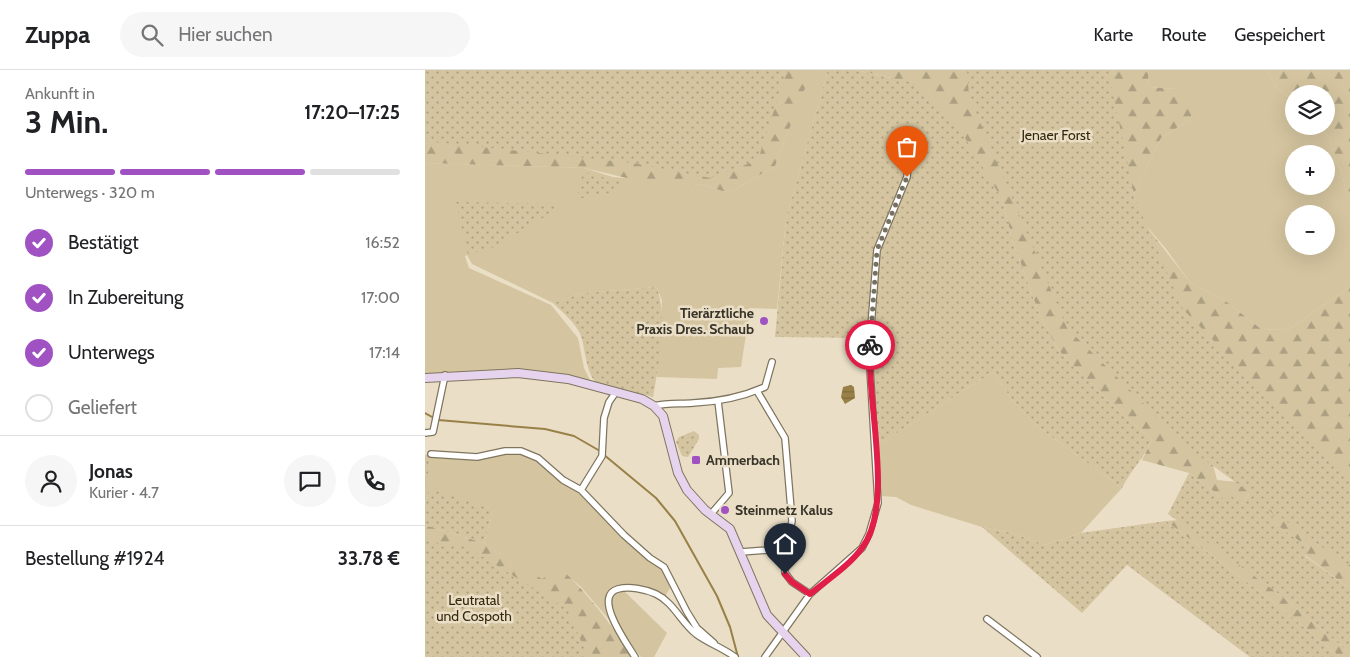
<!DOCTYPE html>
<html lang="de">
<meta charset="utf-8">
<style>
:root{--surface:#fff;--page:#f6f6f6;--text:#202124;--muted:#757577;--line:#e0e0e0;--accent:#a052c3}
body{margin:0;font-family:Cabin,sans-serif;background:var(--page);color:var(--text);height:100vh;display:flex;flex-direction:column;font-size:19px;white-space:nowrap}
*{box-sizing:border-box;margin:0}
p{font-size:16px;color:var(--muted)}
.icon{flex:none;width:28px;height:28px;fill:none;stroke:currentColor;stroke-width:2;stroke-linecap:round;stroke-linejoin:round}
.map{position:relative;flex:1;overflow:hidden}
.side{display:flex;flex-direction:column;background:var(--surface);width:425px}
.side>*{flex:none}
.buttons{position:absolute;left:860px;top:15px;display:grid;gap:10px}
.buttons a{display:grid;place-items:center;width:50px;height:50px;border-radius:50%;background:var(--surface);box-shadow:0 5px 20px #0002;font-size:25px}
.pin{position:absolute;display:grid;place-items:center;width:42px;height:42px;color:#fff;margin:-51px -21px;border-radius:50% 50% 50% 0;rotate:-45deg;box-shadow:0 0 5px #0007}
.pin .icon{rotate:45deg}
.courier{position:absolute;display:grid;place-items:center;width:50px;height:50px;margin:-25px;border:4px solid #e11d48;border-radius:50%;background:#fff;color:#222;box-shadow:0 1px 6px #0007}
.head em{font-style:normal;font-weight:800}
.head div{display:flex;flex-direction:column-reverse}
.head{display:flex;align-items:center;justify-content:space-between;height:85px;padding:0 25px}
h1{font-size:32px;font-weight:800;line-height:38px}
.bar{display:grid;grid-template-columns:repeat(4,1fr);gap:8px 5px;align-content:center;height:60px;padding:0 25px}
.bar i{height:6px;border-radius:4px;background:var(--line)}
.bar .current{background:var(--accent)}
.bar p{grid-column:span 4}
.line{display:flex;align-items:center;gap:12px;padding:0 25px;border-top:1px solid var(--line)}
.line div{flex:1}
.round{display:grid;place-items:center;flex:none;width:52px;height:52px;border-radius:26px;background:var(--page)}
ol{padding:0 25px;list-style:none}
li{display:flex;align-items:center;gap:15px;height:55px}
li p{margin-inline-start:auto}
li .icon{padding:5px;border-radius:50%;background:var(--accent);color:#fff;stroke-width:4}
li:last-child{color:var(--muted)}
li i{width:28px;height:28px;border:2px solid var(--line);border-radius:50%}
header{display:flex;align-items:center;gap:30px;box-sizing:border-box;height:70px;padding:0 25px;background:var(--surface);border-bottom:1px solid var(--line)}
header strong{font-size:24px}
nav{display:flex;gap:28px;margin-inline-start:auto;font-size:18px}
.search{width:350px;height:45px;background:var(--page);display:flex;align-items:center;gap:12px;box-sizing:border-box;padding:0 18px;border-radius:28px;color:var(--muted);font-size:19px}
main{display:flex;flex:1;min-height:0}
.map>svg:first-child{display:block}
.grass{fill:#d4c49f;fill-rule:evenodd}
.forest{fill:url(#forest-firs);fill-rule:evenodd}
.park{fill:url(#park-dots)}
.water{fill:url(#water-rules)}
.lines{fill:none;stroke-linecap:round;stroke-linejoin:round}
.stream{stroke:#988047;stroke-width:2}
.minor-casing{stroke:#7f755f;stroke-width:8}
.secondary-casing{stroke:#7f755f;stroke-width:10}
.minor{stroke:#fff;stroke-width:5.5}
.secondary{stroke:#e6d4ef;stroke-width:8}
.done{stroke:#767061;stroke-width:5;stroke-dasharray:0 9}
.route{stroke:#e11d48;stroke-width:6}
.poi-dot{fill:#a052c3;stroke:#eadfc6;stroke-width:2}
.labels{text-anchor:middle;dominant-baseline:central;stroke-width:5;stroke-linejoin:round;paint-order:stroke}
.park-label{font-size:14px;fill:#33280c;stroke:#eadfc6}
.poi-label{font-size:14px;font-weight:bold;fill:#38342a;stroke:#eadfc6;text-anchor:start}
</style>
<header>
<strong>Zuppa</strong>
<div class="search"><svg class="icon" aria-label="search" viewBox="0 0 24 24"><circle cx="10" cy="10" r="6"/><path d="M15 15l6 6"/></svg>Hier suchen</div>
<nav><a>Karte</a><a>Route</a><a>Gespeichert</a></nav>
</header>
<main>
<section class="side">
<div class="head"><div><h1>3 Min.</h1><p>Ankunft in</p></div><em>17:20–17:25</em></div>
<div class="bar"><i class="current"></i><i class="current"></i><i class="current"></i><i></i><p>Unterwegs · 320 m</p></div>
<ol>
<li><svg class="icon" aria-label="check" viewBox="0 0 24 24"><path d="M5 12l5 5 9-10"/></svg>Bestätigt<p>16:52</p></li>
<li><svg class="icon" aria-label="check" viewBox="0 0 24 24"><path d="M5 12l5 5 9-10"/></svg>In Zubereitung<p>17:00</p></li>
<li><svg class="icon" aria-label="check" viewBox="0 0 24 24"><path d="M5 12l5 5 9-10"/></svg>Unterwegs<p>17:14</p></li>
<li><i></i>Geliefert</li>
</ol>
<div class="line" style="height:90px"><a class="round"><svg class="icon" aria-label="person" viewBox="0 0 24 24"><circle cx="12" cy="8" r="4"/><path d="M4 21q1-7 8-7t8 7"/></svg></a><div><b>Jonas</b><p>Kurier · 4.7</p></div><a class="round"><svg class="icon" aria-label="chat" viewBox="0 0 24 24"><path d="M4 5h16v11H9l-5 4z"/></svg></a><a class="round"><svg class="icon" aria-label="phone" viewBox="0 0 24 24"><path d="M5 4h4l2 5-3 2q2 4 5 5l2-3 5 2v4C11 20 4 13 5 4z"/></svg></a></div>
<div class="line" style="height:65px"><div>Bestellung #1924</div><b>33.78 €</b></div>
</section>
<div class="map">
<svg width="925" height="587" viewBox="0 0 925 587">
<defs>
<pattern id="forest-firs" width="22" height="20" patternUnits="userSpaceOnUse" patternTransform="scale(1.25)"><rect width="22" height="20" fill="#d4c49f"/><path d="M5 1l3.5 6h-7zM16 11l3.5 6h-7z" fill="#ada082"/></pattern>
<pattern id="park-dots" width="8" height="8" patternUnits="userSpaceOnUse" patternTransform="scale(1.25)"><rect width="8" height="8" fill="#d4c49f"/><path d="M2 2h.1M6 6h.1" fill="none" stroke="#ada082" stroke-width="1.8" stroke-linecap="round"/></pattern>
<pattern id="water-rules" width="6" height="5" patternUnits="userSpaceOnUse" patternTransform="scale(1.25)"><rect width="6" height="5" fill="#988047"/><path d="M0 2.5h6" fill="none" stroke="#7d6a3b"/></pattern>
</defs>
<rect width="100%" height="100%" fill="#eadfc6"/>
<path class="grass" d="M392,0H403L361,149L352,239L325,238L316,297L293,298L292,309L232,307L237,231L232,217L157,223L128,233L47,194L42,185L40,186L44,198L126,235L153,268L159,298L165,310L93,301L0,305V93L159,98L188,107L278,115L304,123L350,96L385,4Z
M723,0H842L852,18L869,31V56H894L905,68L910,91L917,101L921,123L925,126V217L863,260L836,259L802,232L765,212L741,179L714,147L709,124L736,68L766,49L751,19L724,17ZM869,84H901V116H869ZM869,144H901V176H869Z
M568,302L588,331L612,356L697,418L656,463L620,475L587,463L557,457L486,435L471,427L456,426L451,376Z
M98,382L113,388L156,420L199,465L238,498L245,518L239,528L218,519L195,517L242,563L229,587H216L156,517L134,498L117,510L59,473L69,439L4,420L0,433V415L6,384L52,387Z"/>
<path class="forest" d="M0,0H392L385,5L350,96L304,123L278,115L210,110L159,98L0,93Z
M430,0H723L724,17L751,19L766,35V49L736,68L709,124L714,147L765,212L802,232L836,259L863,260L925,217V519L880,485L884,478L846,451L824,424L816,434L799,429L764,403L717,390L727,370L683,331L633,280L613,241L588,172L577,129L467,8ZM785,383L813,412L792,410Z
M842,0H925V126L921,123L917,101L910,91L905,68L894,56H901V24H869V31L852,18Z
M754,450L854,524L925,583V587H915L851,534L741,451Z
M0,455L59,473L117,509L134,497C164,524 186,554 207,587H0Z"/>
<path class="park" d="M0,0H365L361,3L333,90L285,108L208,93L0,71Z
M403,0H430L484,12L499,22L531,53L577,129L588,172L613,241L633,280L683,331L727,370C719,388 706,400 697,418L612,356L588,331L568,302L451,376L446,294L447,268L350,267L361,149Z
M542,0H683L710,129L758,239L900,386L925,407V495L916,491L840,436L849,445L846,451L884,478L880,486L925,519V583L854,524L743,444L764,403L799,429L805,425L816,434L825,423L765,379L642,258L544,26Z
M158,102L199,113L198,115L185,123L152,129Z
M31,132L133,134L131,140L69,177L43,185Z
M232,217C243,251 234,293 228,327L170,312C160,298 161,282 156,266C151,253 138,243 128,233L157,223Z
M269,361L274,365V369L263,387L257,386L251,372L254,367Z
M6,384L1,415H0V385Z
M4,419L69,439L59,473L0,455V433Z
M741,451L851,534L915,587H825L702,495L657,543L557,457L587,463L620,475L656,463Z
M0,471L42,477L142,539L163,587H0Z"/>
<path class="water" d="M426,315L429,317L430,328L420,334L416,327L418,317Z"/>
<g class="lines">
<path class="stream" d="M0,343L9,348
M13,350L120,359L149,366L175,381
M178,384L231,428L250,451L292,526L305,557L313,587"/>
<g class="minor-casing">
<path id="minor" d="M332,321L360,368L367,451L359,485L360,503L367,512L385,524
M229,336C242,333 254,334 268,333C292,332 317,327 340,317L347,292
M0,363L8,362L20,305
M6,384L52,387L80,381H96L113,388L138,410L156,420L199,465L225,488L239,497L262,542L272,558L289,573
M156,420L177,386L179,348L184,332L191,322
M286,444L304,423L293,331
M316,482L343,480L359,485
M562,549L612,587
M210,587C202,574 167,526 193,519C204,516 220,519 231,524C248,532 256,552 271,564C283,573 298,578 310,587
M340,587L385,524L437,478L444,464L453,433L444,282L452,180L482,107L485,76"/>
</g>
<g class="secondary-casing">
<path id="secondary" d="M0,308L93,303L143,309L217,329L229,336L238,346L253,403L262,420L280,440L305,459L342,545L381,587"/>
</g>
<use href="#minor" class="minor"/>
<use href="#secondary" class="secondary"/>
</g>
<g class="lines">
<path class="done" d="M445,275L452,180L482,107"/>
<path class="route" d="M360,504L367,512L385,524C402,510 424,496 437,478C470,435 441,330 445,275"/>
</g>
<g class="poi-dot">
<circle cx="339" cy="251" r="5"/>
<rect x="266" y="385" width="10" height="10" rx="2.5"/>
<circle cx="300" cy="440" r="5"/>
</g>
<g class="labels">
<g class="park-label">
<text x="631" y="65">Jenaer Forst</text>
<text x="49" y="530">Leutratal<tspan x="49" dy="16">und Cospoth</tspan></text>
</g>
<g class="poi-label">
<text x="329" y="243" text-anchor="end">Tierärztliche<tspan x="329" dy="16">Praxis Dres. Schaub</tspan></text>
<text x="281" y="390">Ammerbach</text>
<text x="310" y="440">Steinmetz Kalus</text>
</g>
</g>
</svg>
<div class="buttons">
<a><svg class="icon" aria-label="layers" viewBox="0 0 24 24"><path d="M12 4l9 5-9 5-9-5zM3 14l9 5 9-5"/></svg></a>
<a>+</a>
<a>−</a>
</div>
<div class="pin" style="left:482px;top:107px;background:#ea580c"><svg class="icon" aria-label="bag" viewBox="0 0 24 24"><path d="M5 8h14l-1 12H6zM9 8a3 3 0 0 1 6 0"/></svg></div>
<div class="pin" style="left:360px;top:504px;background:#1f2937"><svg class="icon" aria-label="home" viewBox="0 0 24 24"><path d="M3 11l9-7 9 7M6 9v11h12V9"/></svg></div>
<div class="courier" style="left:445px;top:275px"><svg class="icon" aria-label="bike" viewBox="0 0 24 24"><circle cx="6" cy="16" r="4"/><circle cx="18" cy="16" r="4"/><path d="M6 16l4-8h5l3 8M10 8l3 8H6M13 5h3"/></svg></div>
</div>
</main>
